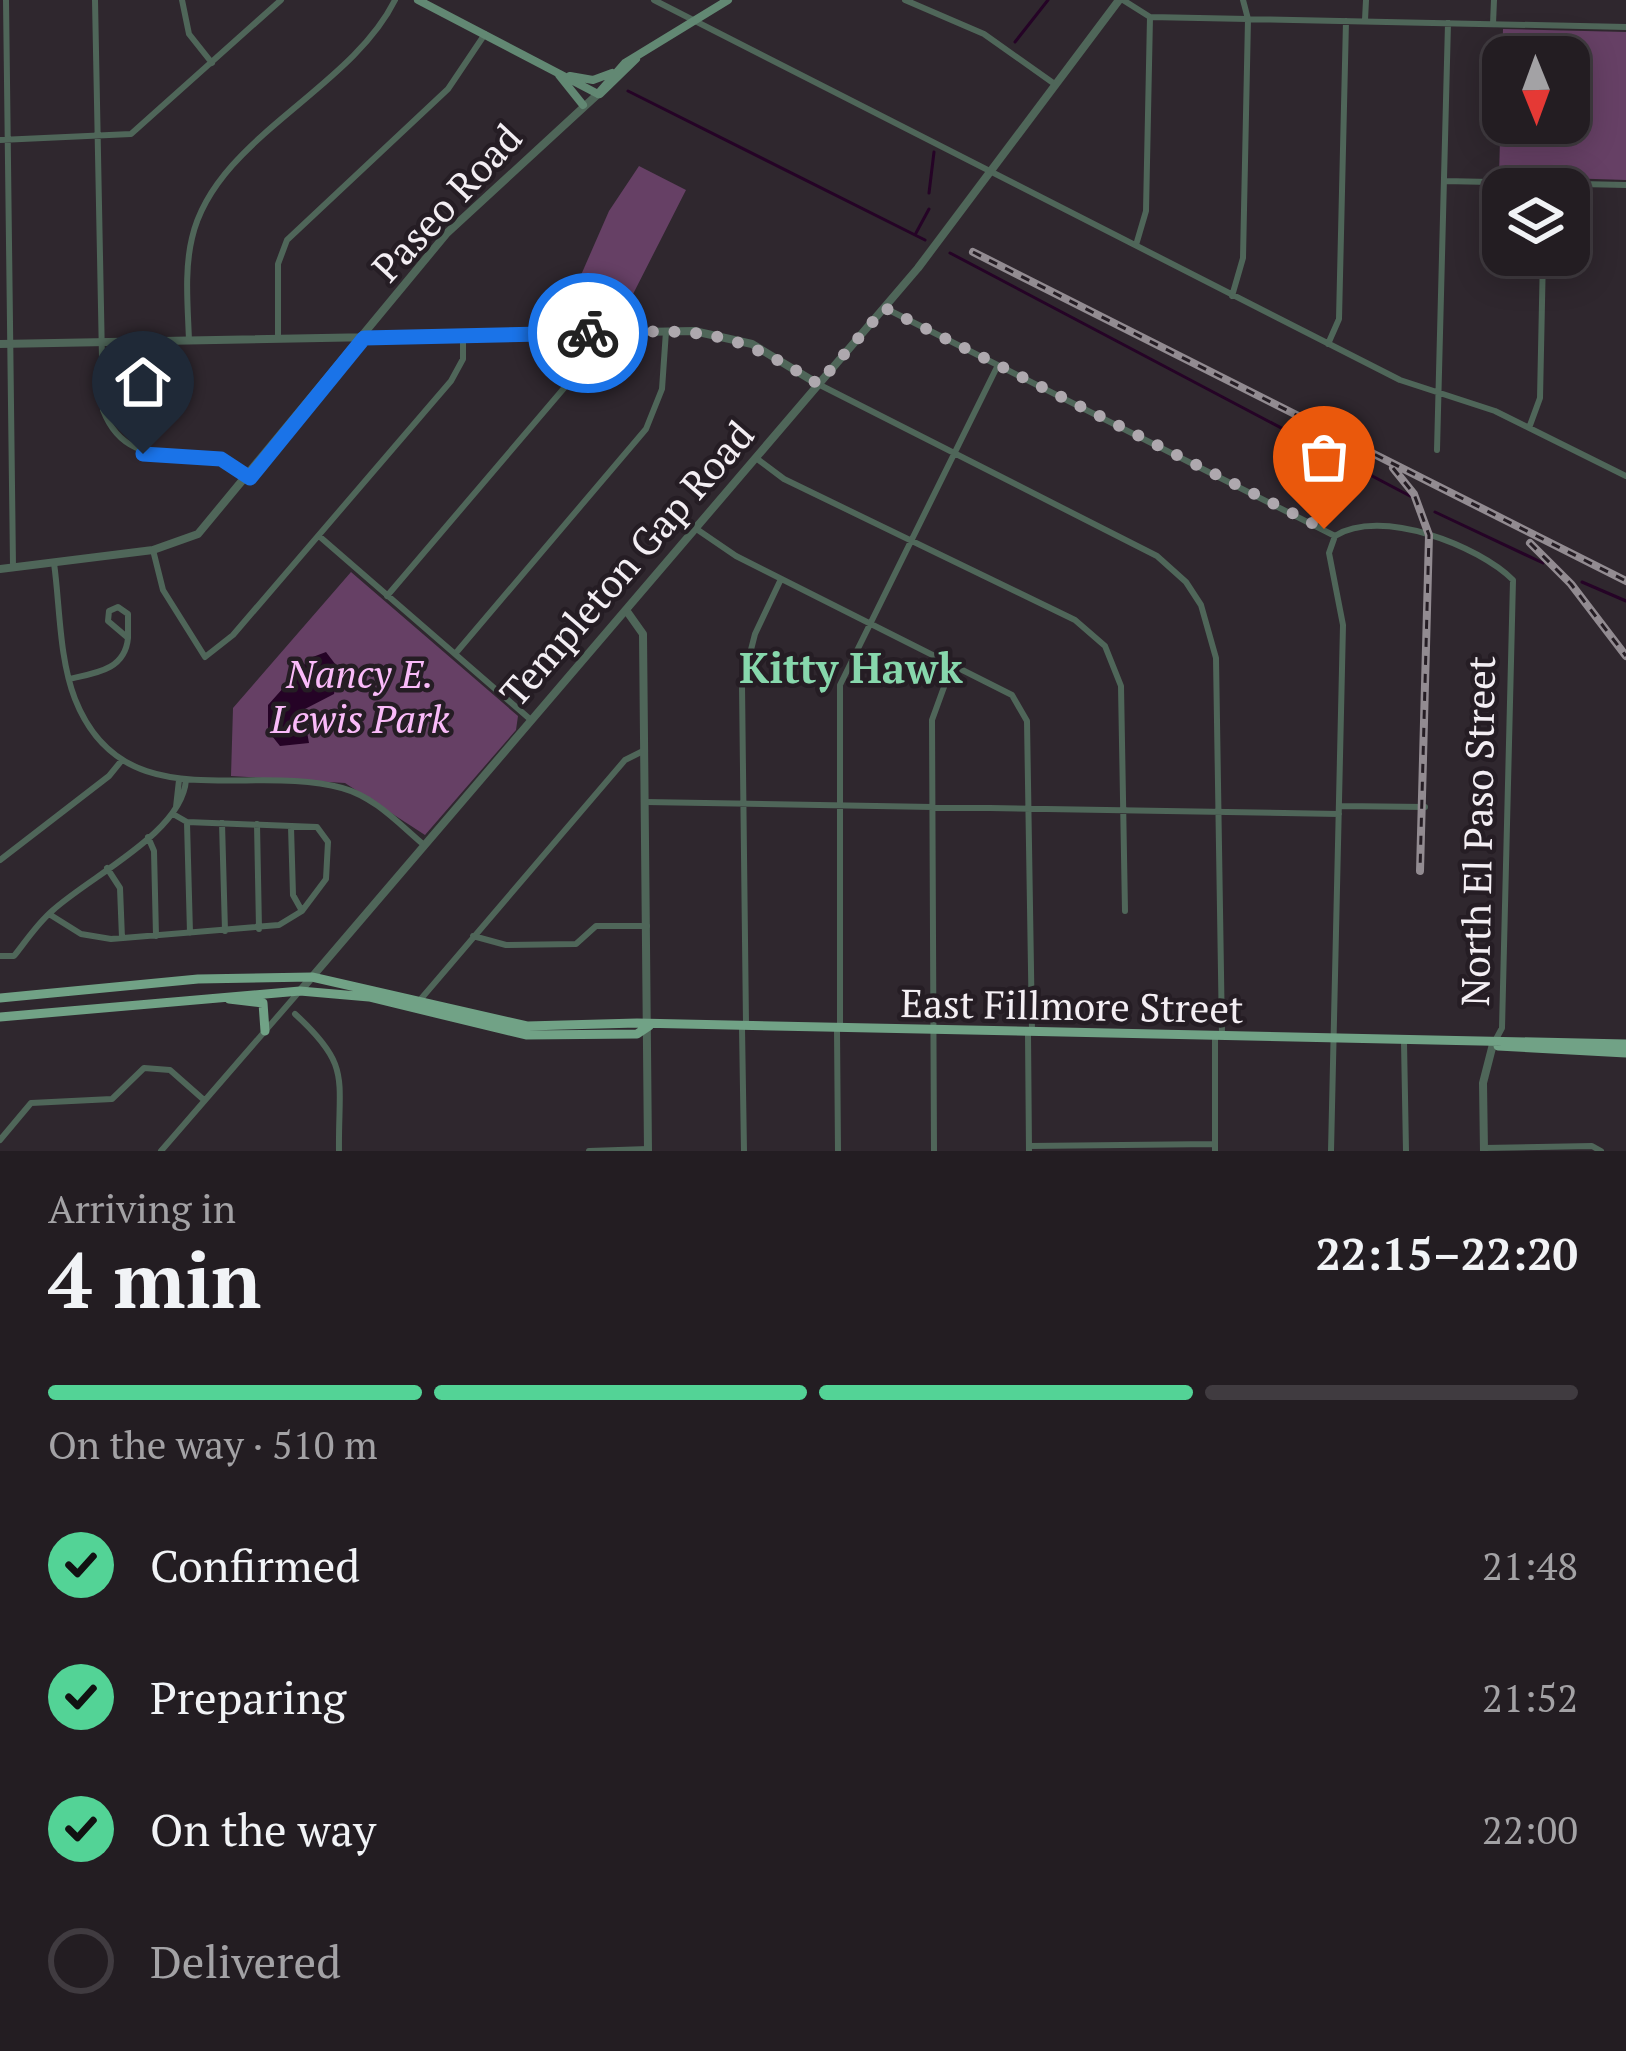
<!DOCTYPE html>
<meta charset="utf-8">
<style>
:root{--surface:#231d22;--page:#2b262a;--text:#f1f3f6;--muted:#a3a2a5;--line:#403b40;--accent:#53d396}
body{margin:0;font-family:"PT Serif",serif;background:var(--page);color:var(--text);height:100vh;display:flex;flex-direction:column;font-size:45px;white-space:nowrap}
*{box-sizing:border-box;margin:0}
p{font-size:39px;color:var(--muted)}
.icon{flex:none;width:66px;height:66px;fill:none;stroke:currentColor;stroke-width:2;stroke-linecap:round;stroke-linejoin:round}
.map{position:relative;height:1151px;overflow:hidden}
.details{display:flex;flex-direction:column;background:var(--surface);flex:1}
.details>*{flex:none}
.needle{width:78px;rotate:179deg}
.tools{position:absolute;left:1482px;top:36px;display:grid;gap:24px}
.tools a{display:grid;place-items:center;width:108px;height:108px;border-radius:24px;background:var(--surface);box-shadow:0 6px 30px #0003,0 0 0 3px var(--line);font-size:60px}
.pin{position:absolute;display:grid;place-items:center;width:102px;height:102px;color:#fff;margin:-123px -51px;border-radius:50% 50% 50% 0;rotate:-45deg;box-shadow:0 0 12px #0007}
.pin .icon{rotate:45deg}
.courier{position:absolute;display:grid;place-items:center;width:120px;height:120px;margin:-60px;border:9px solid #1a73e8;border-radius:50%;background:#fff;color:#222;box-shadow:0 3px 15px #0007}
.overview em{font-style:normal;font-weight:700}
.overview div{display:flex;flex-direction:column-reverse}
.overview{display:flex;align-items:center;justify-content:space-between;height:204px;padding:0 48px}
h1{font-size:78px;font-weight:700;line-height:90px}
.bar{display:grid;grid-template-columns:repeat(4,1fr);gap:18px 12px;align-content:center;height:144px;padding:0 48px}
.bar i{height:15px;border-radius:9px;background:var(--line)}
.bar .current{background:var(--accent)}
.bar p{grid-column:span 4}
ol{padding:0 48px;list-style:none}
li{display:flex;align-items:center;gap:36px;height:132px}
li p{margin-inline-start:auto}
li .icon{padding:12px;border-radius:50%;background:var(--accent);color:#111;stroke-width:4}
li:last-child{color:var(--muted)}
li i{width:66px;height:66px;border:6px solid var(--line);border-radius:50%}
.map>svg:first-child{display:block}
.green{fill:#664065;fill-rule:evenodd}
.water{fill:#250326}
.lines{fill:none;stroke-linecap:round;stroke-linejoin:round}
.stream{stroke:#250326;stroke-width:3}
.minor{stroke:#4f6659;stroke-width:6}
.tertiary{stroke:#4f6659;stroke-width:8}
.secondary{stroke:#628873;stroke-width:8}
.primary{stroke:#71a286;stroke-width:9}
.rail-casing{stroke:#928b91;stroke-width:8}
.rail{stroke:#251d24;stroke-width:3;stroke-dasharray:9;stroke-linecap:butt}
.done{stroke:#aea8ae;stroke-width:12;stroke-dasharray:0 21.6}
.route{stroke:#1a73e8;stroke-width:15}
.labels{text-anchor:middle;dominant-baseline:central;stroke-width:9;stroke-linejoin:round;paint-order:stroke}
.street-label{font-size:39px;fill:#f3eef3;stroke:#251d24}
.park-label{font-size:39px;font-style:italic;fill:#fabbf9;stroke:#251d24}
.neighbourhood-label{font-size:42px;font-weight:bold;fill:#87d7ac;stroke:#251d24}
</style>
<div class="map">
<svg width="1626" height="1151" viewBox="0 0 1626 1151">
<rect width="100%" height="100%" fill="#2f272e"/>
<path class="green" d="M1503,29L1626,32V180L1499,176ZM1503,57H1569V123H1503Z
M639,166L686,190L630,300L581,275L609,211Z
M351,572L518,716L516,730L425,835L345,783L231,776L233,708Z"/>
<path class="water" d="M326,652L339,669L334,694L303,710L309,743L280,746L268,731V705L310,658Z"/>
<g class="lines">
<path class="stream" d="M1015,42L1048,0
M628,91L925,240
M929,193L934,152
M916,233L929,209
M950,253L1410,496
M1435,512L1543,563
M1582,582L1626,601"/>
<path class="minor" d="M6,0L13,566
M95,0L103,410C130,481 201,437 250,478
M182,0L189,34L212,63
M654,0L1400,380L1495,411L1626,476
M905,0L984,34L1056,85
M1123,0L1150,17L1626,27
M1365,20L1366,0
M1493,24L1494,0
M0,140L131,134L281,0
M1444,181L1626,185
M1136,245L1146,211L1150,17
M1232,296L1243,258L1248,19L1243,0
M885,308L1335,536
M278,339V264L287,240L448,89L485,34
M189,341C188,308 184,271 192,238C215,138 350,91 395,0
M1328,344L1339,319L1346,21
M818,384L1157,556L1186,582L1201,605L1216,658L1222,1035
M1529,428L1540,398L1543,255
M1437,450L1448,23
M756,458L784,479L1075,620L1105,646L1121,686L1125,911
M695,528L736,556L1012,695L1027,721L1032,1031
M319,536L531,720
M1335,536C1381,507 1479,546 1513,580L1502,1028L1495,1041
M153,550L163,590L205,657L233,635L451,381L463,359V336
M54,563C60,606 59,658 75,699C123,821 248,762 342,788C375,797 399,824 424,845
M387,596L565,387L573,369L575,333
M118,607L128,614V638L108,621L109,611Z
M455,654L646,429L662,389L666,331
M69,679C96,673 125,670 128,638
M646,802L1339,814
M1340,806L1425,807
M176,807L179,780
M187,823L190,933
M222,823L225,931
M257,824L259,929
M291,827L293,895L302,911
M148,837L154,851L156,936
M0,860L109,776L122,760
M107,868L120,888L122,938
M49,914L81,934L111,939L279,925L302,911L326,879L328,842L317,827L187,822L173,814
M473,936L506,945L576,944L596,926H647
M0,956H14C26,941 37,924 52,911C90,876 182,833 186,780
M420,1000L625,760L645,750
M295,1014C352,1066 338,1078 339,1151
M746,1024L742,685L755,634L781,579
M840,1026V685L997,367
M742,1028L744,1151
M837,1030L838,1151
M1028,1034L1029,1151
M1404,1042L1406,1151
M0,1140L31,1103L112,1099L144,1068L170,1070L204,1100
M1029,1146L1215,1144
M1484,1148L1592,1146L1601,1151
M161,1151L298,993
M589,1151L648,1149
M934,1151L932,720L952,665
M1215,1151V1038
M1331,1151L1343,625L1329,553L1335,536"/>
<path class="tertiary" d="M0,344L694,331L752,344L818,384
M0,569L153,550L198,534L447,233L598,94
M626,610L643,634L648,1151
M300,991L918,268L1119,0
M1484,1151L1483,1083L1493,1044"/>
<path class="secondary" d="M418,0L598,94
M559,75L583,105
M570,76L593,80L612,73
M598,94L625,63L728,0
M600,94L636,59"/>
<path class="primary" d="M0,998L198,979L312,977L527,1026L637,1023L1626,1044
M229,999L263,1003L265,1031
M0,1017L300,991L369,997L526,1035L637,1034L649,1026
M1498,1046L1626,1053"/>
<g class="rail-casing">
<path id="rail" d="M973,252L1626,581
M1393,468L1414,494L1429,535L1420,871
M1530,543L1571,584L1626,656"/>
</g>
<use href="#rail" class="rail"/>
</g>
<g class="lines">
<path class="done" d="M588,333C696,331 723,323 818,384L885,308L1324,529"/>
<path class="route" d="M143,454L221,459L250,478L364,338L588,333"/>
</g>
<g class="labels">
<g class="street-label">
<text transform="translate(446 202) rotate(-47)">Paseo Road</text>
<text transform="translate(626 563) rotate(-49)">Templeton Gap Road</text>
<text transform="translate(1477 831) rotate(-89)">North El Paso Street</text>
<text transform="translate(1072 1005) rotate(1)">East Fillmore Street</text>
</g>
<g class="park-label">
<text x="360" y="673">Nancy E.<tspan x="360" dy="45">Lewis Park</tspan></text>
</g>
<g class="neighbourhood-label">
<text x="851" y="667">Kitty Hawk</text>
</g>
</g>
</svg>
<div class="tools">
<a><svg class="needle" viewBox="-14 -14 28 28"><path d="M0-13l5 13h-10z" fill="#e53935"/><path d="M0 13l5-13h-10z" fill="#a3a2a5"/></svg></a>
<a><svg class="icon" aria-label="layers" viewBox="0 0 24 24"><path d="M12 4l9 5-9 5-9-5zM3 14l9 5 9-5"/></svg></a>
</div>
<div class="pin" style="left:1324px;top:529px;background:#ea580c"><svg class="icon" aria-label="bag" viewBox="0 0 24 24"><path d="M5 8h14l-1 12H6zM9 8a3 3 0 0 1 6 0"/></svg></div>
<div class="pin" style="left:143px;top:454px;background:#1f2937"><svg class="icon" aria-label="home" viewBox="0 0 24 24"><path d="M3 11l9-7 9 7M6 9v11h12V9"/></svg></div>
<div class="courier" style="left:588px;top:333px"><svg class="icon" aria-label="bike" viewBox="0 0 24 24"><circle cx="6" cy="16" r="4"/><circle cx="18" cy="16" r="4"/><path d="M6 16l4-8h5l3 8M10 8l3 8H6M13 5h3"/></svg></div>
</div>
<section class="details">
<div class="overview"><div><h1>4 min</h1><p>Arriving in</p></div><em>22:15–22:20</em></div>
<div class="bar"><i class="current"></i><i class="current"></i><i class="current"></i><i></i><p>On the way · 510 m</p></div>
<ol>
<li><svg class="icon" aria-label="check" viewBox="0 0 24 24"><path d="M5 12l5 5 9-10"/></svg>Confirmed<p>21:48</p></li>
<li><svg class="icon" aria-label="check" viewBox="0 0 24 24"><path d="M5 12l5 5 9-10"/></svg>Preparing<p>21:52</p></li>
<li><svg class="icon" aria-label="check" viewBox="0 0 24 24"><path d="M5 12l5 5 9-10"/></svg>On the way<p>22:00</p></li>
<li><i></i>Delivered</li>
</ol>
</section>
